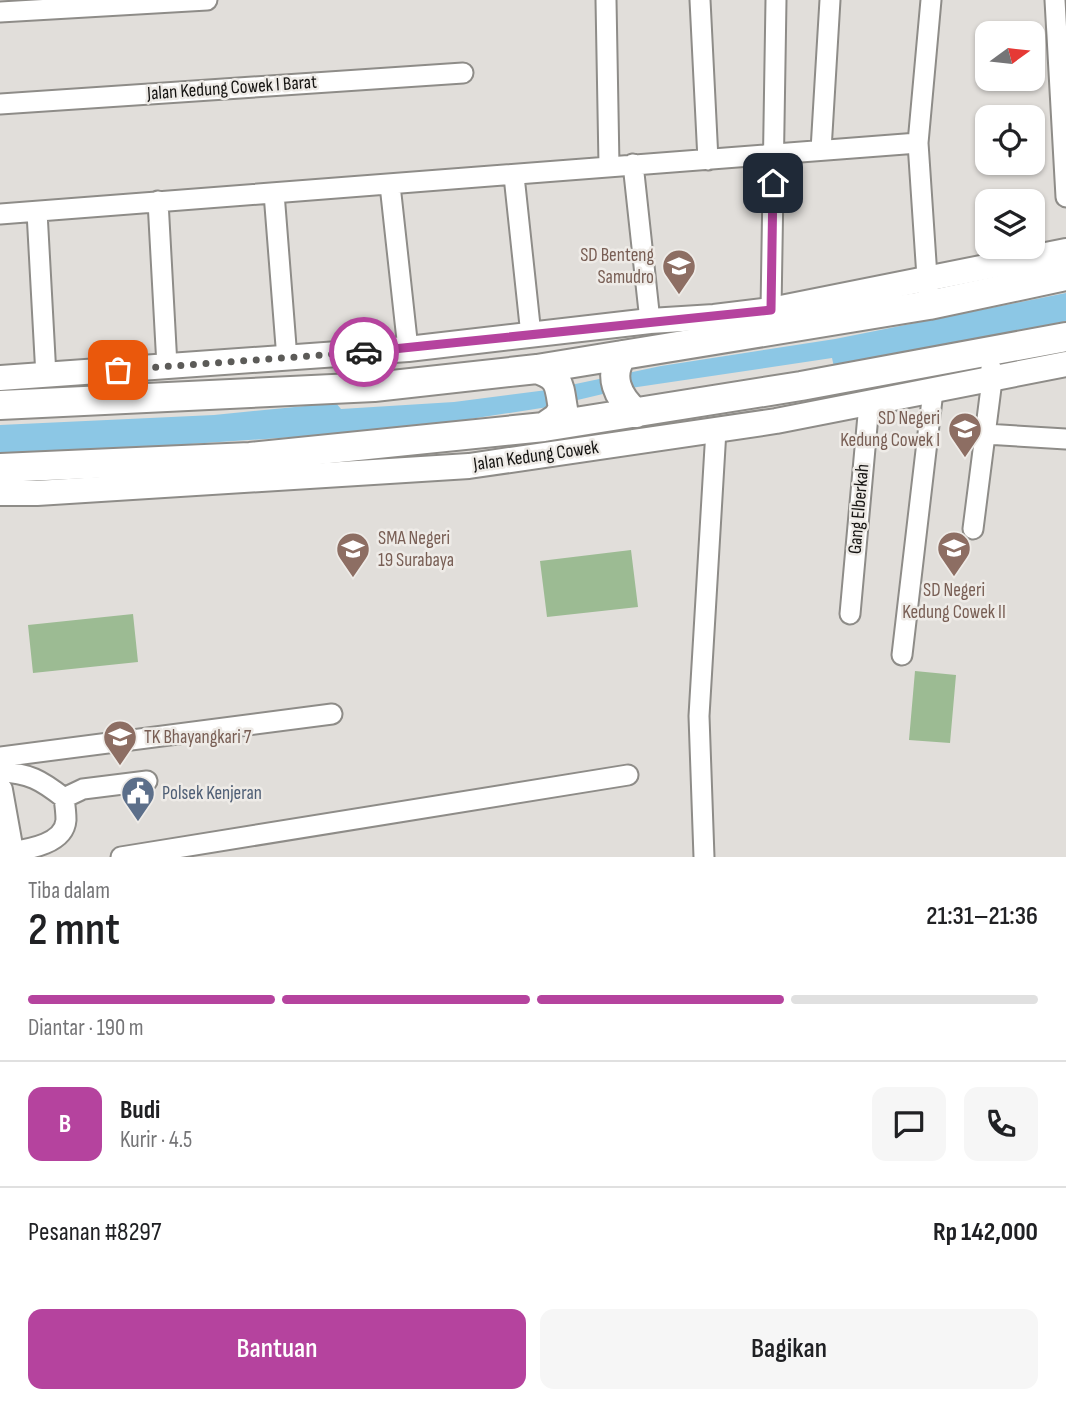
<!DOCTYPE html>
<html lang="id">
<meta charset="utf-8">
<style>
:root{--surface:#fff;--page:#f6f6f6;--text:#202124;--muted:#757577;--line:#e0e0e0;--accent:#b5439e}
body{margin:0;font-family:"Sofia Sans Condensed",sans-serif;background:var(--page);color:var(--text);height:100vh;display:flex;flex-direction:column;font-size:26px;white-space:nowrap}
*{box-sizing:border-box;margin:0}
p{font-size:23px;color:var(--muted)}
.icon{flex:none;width:38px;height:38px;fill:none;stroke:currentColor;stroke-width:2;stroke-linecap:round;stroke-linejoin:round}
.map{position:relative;height:857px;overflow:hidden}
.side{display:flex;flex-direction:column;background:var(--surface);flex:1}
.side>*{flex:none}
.needle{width:46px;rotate:75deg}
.controls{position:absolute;left:975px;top:21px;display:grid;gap:14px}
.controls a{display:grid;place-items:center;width:70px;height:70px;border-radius:14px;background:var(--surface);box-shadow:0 2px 5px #0004;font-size:35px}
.pin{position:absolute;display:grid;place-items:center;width:60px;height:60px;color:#fff;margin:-30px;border-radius:14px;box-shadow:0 4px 10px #0006}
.courier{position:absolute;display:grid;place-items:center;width:70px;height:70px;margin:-35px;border:5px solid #b5439e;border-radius:50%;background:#fff;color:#222;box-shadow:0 2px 9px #0007}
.summary em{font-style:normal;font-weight:600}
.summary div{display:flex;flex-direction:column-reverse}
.summary{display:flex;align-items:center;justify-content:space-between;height:119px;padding:0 28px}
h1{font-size:46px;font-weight:600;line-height:52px}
.bar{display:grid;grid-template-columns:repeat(4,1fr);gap:10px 7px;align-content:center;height:84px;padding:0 28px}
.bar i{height:9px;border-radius:5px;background:var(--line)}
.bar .on{background:var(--accent)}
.bar p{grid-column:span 4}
.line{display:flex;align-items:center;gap:18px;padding:0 28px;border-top:2px solid var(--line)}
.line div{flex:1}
.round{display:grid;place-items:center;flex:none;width:74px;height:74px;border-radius:14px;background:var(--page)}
.primary-button{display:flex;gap:14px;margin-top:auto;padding:14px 28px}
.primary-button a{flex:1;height:80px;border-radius:14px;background:var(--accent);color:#fff;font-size:28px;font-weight:600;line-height:80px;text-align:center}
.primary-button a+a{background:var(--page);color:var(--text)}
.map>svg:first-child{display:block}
.green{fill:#9cbb93}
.water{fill:#8cc7e5}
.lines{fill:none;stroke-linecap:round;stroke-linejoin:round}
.minor-casing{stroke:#8e8c88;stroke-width:23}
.major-casing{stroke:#8e8c88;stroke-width:28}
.highway-casing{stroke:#8e8c88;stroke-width:32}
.minor{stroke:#fff;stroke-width:19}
.major{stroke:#fff;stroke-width:24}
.highway{stroke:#fff;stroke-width:28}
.done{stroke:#5c5b58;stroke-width:7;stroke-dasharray:0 12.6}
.route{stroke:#b5439e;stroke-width:9}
.labels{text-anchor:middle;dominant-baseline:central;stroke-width:5;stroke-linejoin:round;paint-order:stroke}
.street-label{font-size:19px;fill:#151412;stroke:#eeebe7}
.education-label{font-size:19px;fill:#785e54;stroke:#eeebe7;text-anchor:end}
.service-label{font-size:19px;fill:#4e5e75;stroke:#eeebe7;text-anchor:start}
</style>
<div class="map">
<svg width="1066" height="857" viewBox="0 0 1066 857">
<rect width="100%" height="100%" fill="#e1deda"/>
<path class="green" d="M631,550L638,607L547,617L540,561Z
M133,614L138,662L33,673L28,625Z
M915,671L956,675L950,743L909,740Z"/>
<path class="water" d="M1066,293V321L852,365L834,367L832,358L624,389L548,407L425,426L340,434L175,445L0,453V425L214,415L336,403L341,409L454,402L547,390L661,366L835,339Z"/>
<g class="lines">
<g class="minor-casing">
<path id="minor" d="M606,0L609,165
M700,0L708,160
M1055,0L1066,197
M0,12L207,0
M0,104L463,73
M821,150L830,0
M633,164L650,321
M514,176L531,335
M390,185L408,349
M274,193L287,359
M158,201L167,366
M37,212L46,376
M0,214L918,143
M928,292L918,143L931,0
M771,310L776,0
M985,434L1066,439
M973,529L992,380L991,368
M850,614L869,404
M902,655L933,391
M0,757L332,714
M0,772C29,773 41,780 64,798C65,805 66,813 66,820C64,847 20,850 0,854
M64,798L83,789L147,781
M121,857L628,775
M704,857L699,716L716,430"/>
</g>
<g class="major-casing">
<path id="major" d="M0,378L408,349L650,321L714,317L771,310L1066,251
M0,493H37L469,466L776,421L1066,364
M0,790L12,857"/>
</g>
<g class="highway-casing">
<path id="highway" d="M623,355C607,375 618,398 636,413
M537,369C561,377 559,386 563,409L557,418L544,427
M0,405L374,387L537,369L929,305L1066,276
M0,468L250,457L544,427L801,386L1066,337"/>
</g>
<use href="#minor" class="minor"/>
<use href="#major" class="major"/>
<use href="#highway" class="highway"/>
</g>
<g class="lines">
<path class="done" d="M118,370L364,352"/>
<path class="route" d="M364,352L771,310L773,183"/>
</g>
<defs>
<g id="school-pin" transform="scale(1.75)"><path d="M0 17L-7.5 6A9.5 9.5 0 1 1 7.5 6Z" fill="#8d6e63" stroke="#eeebe7"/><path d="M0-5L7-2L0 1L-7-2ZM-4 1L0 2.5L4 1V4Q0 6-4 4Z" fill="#fff"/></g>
<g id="civic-pin" transform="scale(1.75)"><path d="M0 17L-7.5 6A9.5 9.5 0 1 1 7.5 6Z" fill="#5c6f8a" stroke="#eeebe7"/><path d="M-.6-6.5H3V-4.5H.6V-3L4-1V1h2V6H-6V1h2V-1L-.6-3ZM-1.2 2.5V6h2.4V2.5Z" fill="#fff"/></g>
</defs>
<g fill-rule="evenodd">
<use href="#school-pin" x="679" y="266"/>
<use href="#school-pin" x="965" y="429"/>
<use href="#school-pin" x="954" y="548"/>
<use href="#school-pin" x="353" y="549"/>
<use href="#school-pin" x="120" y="737"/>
<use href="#civic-pin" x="138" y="793"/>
</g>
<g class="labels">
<g class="street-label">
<text transform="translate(232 88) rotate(-4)">Jalan Kedung Cowek I Barat</text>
<text transform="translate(536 456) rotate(-8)">Jalan Kedung Cowek</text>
<text transform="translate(859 509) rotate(-85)">Gang Elberkah</text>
</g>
<g class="education-label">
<text x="654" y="255">SD Benteng<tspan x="654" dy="22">Samudro</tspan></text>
<text x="940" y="418">SD Negeri<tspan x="940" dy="22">Kedung Cowek I</tspan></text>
<text x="378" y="538" text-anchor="start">SMA Negeri<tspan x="378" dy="22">19 Surabaya</tspan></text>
<text x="954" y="590" text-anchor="middle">SD Negeri<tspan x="954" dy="22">Kedung Cowek II</tspan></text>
<text x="144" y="737" text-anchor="start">TK Bhayangkari 7</text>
</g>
<g class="service-label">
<text x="162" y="793">Polsek Kenjeran</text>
</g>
</g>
</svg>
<div class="controls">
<a><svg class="needle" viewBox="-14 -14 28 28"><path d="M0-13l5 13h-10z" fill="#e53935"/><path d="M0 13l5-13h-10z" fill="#757577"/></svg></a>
<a><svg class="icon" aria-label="locate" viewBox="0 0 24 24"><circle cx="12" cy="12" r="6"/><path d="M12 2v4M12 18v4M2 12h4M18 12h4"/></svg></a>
<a><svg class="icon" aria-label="layers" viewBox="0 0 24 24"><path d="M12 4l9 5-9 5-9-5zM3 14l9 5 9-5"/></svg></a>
</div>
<div class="pin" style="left:118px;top:370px;background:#ea580c"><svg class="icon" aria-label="bag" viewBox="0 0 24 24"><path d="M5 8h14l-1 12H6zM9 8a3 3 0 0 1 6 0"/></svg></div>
<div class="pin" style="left:773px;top:183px;background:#1f2937"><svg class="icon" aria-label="home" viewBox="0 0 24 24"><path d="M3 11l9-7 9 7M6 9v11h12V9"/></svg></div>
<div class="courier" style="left:364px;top:352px"><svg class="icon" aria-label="car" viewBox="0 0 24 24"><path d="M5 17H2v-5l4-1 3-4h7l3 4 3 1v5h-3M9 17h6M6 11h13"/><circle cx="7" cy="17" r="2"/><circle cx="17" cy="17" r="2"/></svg></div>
</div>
<section class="side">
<div class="summary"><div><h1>2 mnt</h1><p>Tiba dalam</p></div><em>21:31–21:36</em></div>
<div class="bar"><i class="on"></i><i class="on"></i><i class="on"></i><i></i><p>Diantar · 190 m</p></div>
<div class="line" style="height:126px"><b class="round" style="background:var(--accent);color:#fff">B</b><div><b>Budi</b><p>Kurir · 4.5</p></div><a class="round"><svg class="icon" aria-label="chat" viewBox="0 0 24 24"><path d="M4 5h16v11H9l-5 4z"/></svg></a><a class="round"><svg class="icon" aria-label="phone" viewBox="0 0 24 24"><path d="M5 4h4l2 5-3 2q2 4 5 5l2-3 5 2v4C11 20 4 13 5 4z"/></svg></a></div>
<div class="line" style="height:91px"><div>Pesanan #8297</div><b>Rp 142,000</b></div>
<div class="primary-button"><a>Bantuan</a><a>Bagikan</a></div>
</section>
